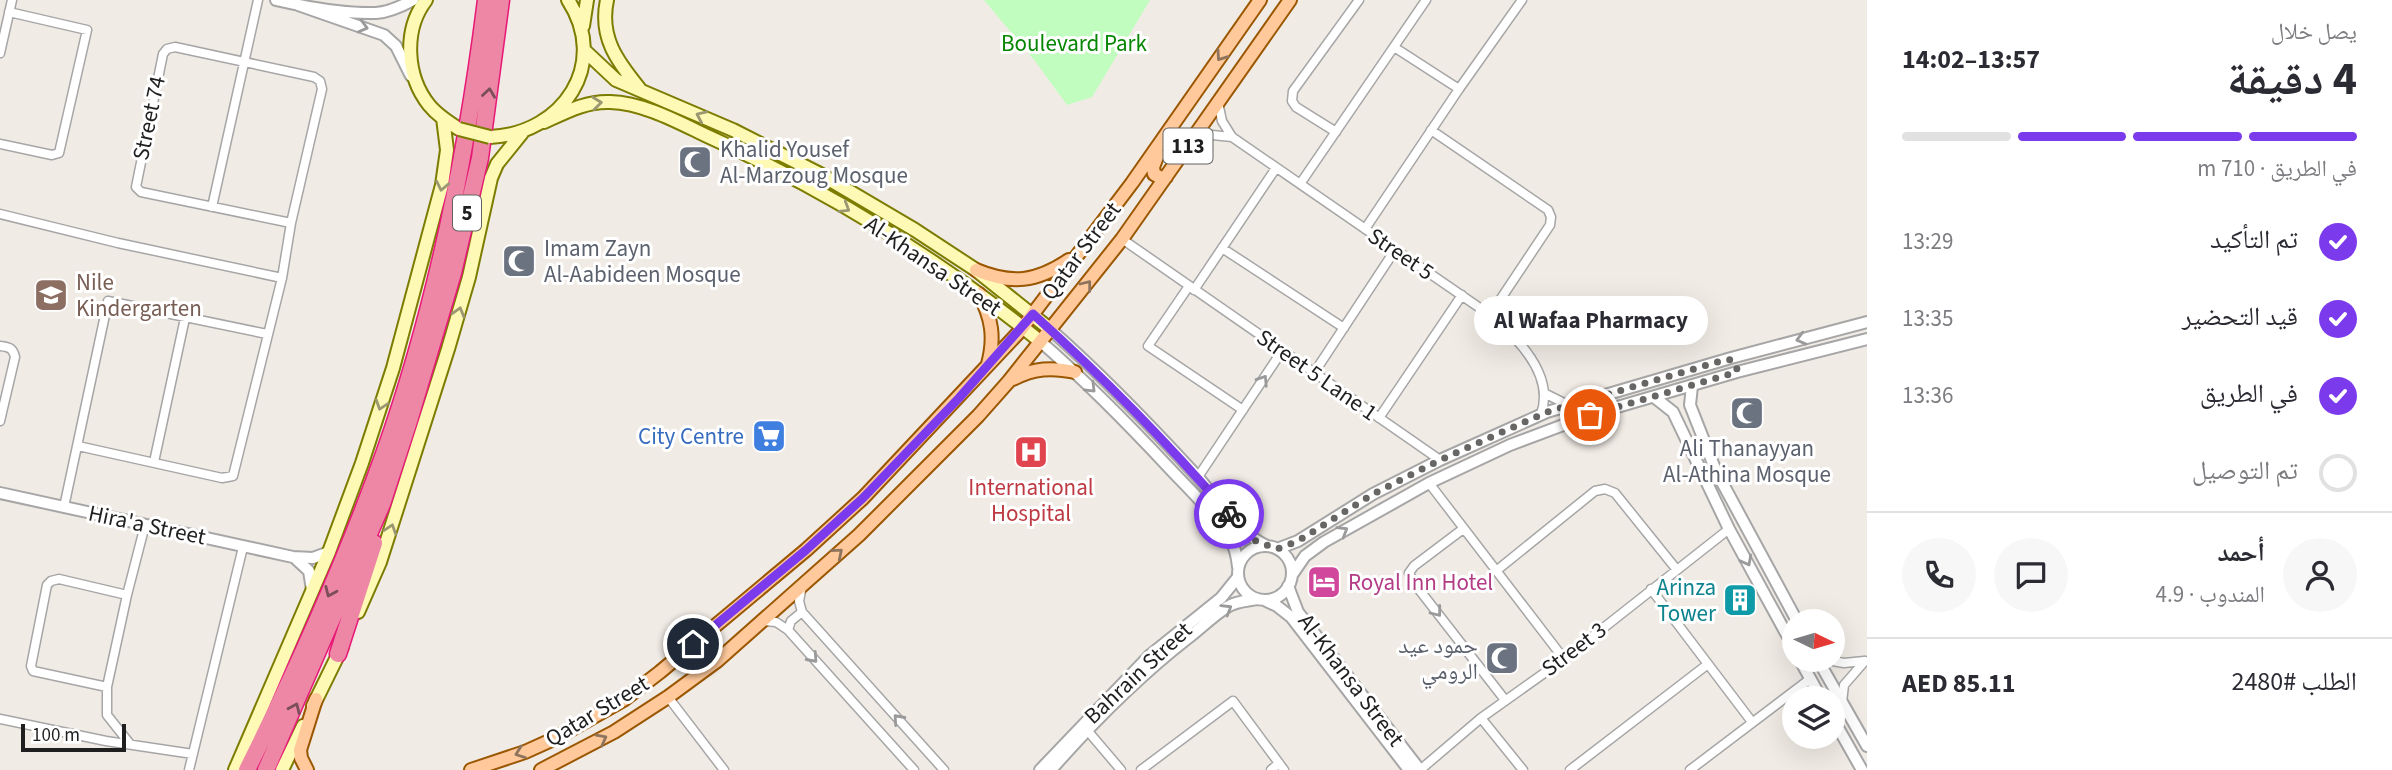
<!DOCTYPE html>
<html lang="ar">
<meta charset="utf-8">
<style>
:root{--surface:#fff;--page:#f7f7f7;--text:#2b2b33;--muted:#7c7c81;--line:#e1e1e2;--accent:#7c3aed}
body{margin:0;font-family:"Source Sans 3","Noto Naskh Arabic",sans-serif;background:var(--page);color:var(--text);direction:rtl;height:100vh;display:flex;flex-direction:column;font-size:26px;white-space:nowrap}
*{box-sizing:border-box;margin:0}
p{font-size:23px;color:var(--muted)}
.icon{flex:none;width:38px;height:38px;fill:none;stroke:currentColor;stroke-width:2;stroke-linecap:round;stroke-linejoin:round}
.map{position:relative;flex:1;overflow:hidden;direction:ltr}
.sheet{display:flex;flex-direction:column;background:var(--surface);width:525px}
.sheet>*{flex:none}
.needle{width:46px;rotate:95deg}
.buttons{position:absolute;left:1782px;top:609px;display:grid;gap:14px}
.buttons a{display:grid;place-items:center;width:63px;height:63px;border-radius:50%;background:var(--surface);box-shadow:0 7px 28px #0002;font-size:35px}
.scale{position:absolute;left:21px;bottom:18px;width:105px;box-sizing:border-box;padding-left:7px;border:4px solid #1f1f1f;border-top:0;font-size:19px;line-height:24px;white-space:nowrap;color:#1f1f1f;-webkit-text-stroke:5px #fff;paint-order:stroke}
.pin{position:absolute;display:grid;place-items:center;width:60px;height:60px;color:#fff;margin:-30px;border:4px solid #fff;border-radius:50%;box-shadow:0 2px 7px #0007}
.courier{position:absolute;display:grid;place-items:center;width:70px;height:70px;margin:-35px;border:5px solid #7c3aed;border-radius:50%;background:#fff;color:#222;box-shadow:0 2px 9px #0007}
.bubble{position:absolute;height:49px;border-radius:24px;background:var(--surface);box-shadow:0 7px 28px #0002;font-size:23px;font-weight:700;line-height:49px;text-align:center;direction:rtl}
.summary em{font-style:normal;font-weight:700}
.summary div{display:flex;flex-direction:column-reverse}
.summary{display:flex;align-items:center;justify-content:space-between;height:119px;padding:0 35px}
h1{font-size:46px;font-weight:700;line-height:52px}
.bar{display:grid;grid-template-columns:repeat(4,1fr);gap:10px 7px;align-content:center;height:84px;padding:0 35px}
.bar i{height:9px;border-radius:5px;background:var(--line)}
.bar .active{background:var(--accent)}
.bar p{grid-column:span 4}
.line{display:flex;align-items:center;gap:18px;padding:0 35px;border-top:2px solid var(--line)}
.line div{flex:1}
.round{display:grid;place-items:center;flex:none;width:74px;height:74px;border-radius:37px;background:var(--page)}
ol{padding:0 35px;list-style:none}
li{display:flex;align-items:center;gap:21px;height:77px}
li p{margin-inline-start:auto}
li .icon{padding:7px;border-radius:50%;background:var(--accent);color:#fff;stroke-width:4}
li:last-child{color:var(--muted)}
li i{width:38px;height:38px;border:4px solid var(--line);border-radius:50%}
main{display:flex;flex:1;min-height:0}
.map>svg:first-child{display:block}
.park{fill:#c1fdbf}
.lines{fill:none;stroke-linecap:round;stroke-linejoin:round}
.minor-casing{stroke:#a6a6a6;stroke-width:11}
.tertiary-casing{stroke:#a6a6a6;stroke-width:14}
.secondary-casing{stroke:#7c7c00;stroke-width:16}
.primary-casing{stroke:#9a5700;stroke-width:16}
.motorway-casing{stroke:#e81876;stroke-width:19}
.minor{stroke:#fff;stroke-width:8}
.tertiary{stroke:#fff;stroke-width:10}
.secondary{stroke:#fefab5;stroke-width:12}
.primary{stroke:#ffc99b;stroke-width:12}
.motorway{stroke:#ed87a5;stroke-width:16}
.secondary-bridge-casing{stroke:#7c7c00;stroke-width:16;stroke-linecap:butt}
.secondary-bridge{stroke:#fefab5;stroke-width:12}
.oneway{stroke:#9a9a9a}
.oneway2{stroke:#8f745d}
.oneway3{stroke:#7c4e5b}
.oneway4{stroke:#9a9772}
.done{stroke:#686664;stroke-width:7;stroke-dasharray:0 12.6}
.route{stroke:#7c3aed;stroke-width:9}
.labels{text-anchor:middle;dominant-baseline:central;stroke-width:6;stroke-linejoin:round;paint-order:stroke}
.shield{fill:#fff;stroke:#626262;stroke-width:2}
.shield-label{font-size:21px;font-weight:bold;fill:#1f1f1f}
.park-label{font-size:23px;fill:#068703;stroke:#fff}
.street-label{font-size:23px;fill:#1f1f1f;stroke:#fff}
.worship-label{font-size:23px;fill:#5b616d;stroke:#fff;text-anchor:start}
.education-label{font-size:23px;fill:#785e54;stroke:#fff;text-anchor:start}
.shop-label{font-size:23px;fill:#366cbe;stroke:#fff;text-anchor:end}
.health-label{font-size:23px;fill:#be3a42;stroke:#fff}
.hotel-label{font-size:23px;fill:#b23c85;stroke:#fff;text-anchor:start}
.culture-label{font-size:23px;fill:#0d838f;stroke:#fff;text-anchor:end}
</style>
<main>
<section class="sheet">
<div class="summary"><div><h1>4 دقيقة</h1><p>يصل خلال</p></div><em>13:57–14:02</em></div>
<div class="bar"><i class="active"></i><i class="active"></i><i class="active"></i><i></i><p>في الطريق · 710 m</p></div>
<ol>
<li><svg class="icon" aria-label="check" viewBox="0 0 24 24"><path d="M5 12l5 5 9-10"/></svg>تم التأكيد<p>13:29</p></li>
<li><svg class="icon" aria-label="check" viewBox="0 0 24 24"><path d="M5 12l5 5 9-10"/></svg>قيد التحضير<p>13:35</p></li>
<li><svg class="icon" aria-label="check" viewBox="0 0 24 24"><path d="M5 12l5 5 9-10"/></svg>في الطريق<p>13:36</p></li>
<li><i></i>تم التوصيل</li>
</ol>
<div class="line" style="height:126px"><a class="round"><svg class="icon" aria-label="person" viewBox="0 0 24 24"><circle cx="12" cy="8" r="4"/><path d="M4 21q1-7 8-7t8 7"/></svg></a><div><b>أحمد</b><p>المندوب · 4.9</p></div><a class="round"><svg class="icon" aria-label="chat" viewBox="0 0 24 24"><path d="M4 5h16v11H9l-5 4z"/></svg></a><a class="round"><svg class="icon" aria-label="phone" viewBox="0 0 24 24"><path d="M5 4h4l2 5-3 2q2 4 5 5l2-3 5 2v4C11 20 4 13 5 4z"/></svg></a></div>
<div class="line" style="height:91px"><div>الطلب #2480</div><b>AED 85.11</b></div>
</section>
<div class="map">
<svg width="1867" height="770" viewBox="0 0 1867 770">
<rect width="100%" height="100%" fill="#f1ebe5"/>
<path class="park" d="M984,0H1150L1092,97L1067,105L1035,61Z"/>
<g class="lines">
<g class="minor-casing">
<path id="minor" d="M1394,47L1459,89
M0,53L12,0
M1218,102L1222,121L1232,137L1490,315C1518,338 1555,375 1541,414
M1431,130L1548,210L1551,217L1550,225L1490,315
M1336,132L1296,107L1292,101L1293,91L1359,0
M1193,139L1212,135L1232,137
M0,144L52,155L59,153L87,30L9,12
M1300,184L1426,0
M212,207L258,0
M0,214L118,243L282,278
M1365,229L1459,89L1522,0
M1122,239L1440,460
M1222,248L1344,328
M1189,286L1148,346L1243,410
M1194,290L1276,168
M0,346C9,347 13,348 15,357L0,421
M1314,373L1395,250
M1546,394L1568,405
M1379,418L1462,295
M78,446L222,478L233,476L282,278L291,223L322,89L320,81L314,77L175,47L167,49L163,54L136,187L141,192L291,223
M154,462L185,318
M1198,477L1282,351
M1429,483L1564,659
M64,507L108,301L267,334
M1463,529L1414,566L1409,573L1414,583L1505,700
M1496,571L1595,491L1605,489L1615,493L1677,570
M802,586L799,601L802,612L944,770
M1651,589L1752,722
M763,621L776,622L788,630L914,770
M788,630L791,621L802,612
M1827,660L1844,663L1864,661
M107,687L33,671L31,666L47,585L51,581L59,579L127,595
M668,697L724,770
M1842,702L1844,685L1865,661
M1481,718L1523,770
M0,719L106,741L193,754
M1087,730L1121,770
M130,744L107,715V687L127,595L145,525
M189,770L243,547
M1141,770L1233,701L1284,770
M1271,770L1279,763
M1420,770L1481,718L1564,659L1729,529
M1570,770L1708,664
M1690,770L1810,679"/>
</g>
<g class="tertiary-casing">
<path id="tertiary" d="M276,0C306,7 346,14 376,13C389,12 402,6 413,0
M298,5L384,35L396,46L411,76
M1051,330C1102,375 1149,424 1195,474C1218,499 1236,532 1267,546
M1041,342C1087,382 1130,426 1172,471C1192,492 1216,515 1231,541C1236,550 1237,557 1238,567
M1692,386L1690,405L1716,471L1797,621
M1654,397L1673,412L1729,529L1794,648
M0,493L293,557L313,558L329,552
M1238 573a27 27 0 1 1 54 0a27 27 0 1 1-54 0Z
M1277,549L1298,541L1373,494L1440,460L1547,412L1731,358L1867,322
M296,559L309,571L312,590
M1292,575L1305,556L1324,542L1429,483L1510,445L1590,415L1737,372L1867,339
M1288,586L1298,612L1420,770
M1264,600L1277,606L1291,617L1409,770
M1800,660L1821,698
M1818,660L1867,746
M1832,717L1862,770
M1040,770L1149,656L1221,598L1238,577
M1051,770C1093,722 1138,677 1188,638C1201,628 1213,616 1227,607C1236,601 1248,601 1258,599"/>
</g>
<g class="secondary-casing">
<path id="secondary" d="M426,0C403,30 406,76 429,105C437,115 448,122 459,129
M607,0C599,37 617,61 639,88
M583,26L587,0
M584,50L616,80L733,130L820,174L915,230L976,270L1051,330
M544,122C566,112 586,101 610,102C643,103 676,121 705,135C825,189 939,259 1041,342
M490,137C563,134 610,64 568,0
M358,612L380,562L448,349L469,277L491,178L497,164L522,133
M313,706L342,647
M235,770L329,552L362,463L393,368L442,185L447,150L443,118
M282,770L303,726"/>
</g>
<g class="primary-casing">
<path id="primary" d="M1158,154L1153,167L1154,174L1161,178L1166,177
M976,270C1012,285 1036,282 1069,260
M979,294C992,318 995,338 988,364
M1013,379C1034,368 1052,367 1075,372
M307,770L301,758L300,750L316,699
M471,770L525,752L556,738L625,699L660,672L806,550L863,498L1020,331L1132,183L1260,0
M541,770L614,732L668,697L717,661L859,535L978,416L1009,381L1122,239L1290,0"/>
</g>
<g class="motorway-casing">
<path id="motorway" d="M338,654L374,543
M247,770C298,667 345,563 384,454C436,308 467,154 486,0
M266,770L382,504L409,421L453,273L480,158L501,0"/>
</g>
<use href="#minor" class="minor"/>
<use href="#tertiary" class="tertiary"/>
<use href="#secondary" class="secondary"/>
<use href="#primary" class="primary"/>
<use href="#motorway" class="motorway"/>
<g class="secondary-bridge-casing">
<path id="secondary-bridge" d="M459,129L490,137"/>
</g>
<use href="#secondary-bridge" class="secondary-bridge"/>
</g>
<defs><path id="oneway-chevron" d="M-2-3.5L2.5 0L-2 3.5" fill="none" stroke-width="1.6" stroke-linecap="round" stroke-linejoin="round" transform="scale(1.75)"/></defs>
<g class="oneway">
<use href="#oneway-chevron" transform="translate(363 27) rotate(15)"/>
<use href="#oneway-chevron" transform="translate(1801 339) rotate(165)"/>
<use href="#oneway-chevron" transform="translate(1263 380) rotate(-57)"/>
<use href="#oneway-chevron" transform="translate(1091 388) rotate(45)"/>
<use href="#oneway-chevron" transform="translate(1343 531) rotate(-31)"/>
<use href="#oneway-chevron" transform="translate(1747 561) rotate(62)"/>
<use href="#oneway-chevron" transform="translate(1227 609) rotate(-31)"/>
<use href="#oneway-chevron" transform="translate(1437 612) rotate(52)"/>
<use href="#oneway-chevron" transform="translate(813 658) rotate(48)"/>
<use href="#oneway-chevron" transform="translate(898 719) rotate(-132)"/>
</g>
<g class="oneway2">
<use href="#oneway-chevron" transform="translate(1221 56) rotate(125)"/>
<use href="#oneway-chevron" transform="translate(1087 285) rotate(-52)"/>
<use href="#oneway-chevron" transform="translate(838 553) rotate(-40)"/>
<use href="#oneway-chevron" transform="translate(602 739) rotate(-28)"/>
<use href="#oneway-chevron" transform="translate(520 753) rotate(160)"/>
</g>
<g class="oneway3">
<use href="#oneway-chevron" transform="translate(489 93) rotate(-82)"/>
<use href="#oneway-chevron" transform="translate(330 592) rotate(114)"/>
<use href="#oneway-chevron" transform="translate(295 708) rotate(-66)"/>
</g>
<g class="oneway4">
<use href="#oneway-chevron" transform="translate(597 103) rotate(-6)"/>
<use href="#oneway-chevron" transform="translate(701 116) rotate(-156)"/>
<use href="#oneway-chevron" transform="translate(442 186) rotate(102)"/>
<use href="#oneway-chevron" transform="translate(845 208) rotate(32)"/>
<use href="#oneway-chevron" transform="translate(459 312) rotate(-74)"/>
<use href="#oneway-chevron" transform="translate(381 405) rotate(108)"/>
<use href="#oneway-chevron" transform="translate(391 529) rotate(-72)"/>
</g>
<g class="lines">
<path class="done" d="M1229,514L1254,540L1277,549L1298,541L1373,494L1440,460L1547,412L1728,359C1735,362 1737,364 1737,372L1590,415"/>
<path class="route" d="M693,644L806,550L863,498L959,398L1033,314C1103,377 1168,443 1229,514"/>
</g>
<defs>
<g id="mosque-square" transform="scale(1.75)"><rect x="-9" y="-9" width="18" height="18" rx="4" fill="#6b7280" stroke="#fff"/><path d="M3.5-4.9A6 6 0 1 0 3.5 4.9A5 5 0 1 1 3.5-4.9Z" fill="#fff"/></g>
<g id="school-square" transform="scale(1.75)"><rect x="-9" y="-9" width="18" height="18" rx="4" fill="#8d6e63" stroke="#fff"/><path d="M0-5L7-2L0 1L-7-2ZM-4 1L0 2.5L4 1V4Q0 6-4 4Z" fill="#fff"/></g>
<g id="supermarket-square" transform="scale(1.75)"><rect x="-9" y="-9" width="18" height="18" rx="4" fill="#3f7fe0" stroke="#fff"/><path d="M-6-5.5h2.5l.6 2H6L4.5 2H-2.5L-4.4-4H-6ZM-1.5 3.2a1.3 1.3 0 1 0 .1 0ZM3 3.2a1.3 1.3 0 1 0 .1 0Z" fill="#fff"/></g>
<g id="hospital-square" transform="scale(1.75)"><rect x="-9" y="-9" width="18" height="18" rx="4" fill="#e0444e" stroke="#fff"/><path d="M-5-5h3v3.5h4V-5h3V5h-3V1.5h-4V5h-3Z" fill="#fff"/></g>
<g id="hotel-square" transform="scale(1.75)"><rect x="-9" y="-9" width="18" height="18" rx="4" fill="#d1479c" stroke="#fff"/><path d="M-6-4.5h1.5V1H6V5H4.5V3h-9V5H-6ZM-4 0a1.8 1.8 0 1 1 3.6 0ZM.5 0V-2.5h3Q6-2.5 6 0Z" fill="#fff"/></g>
<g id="building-square" transform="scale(1.75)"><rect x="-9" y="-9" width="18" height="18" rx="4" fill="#0f9aa8" stroke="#fff"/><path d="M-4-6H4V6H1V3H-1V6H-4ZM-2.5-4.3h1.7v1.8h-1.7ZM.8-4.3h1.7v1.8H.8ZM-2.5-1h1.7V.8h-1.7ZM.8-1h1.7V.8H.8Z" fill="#fff"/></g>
</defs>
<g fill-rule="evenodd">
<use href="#mosque-square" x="695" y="162"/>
<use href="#mosque-square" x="519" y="261"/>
<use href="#school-square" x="51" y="295"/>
<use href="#mosque-square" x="1747" y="413"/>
<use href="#supermarket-square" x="769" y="436"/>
<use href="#hospital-square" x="1031" y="452"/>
<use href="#hotel-square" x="1324" y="582"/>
<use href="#building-square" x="1740" y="600"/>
<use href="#mosque-square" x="1502" y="658"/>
</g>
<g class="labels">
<g class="shield">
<rect x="1163.5" y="128.5" width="49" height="35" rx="5"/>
<rect x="453" y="195.5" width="28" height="35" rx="5"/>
</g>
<g class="shield-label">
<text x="1188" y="146">113</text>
<text x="467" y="213">5</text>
</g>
<g class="park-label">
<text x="1074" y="43">Boulevard Park</text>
</g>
<g class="street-label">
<text transform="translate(149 118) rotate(-78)">Street 74</text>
<text transform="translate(1081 251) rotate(-53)">Qatar Street</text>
<text transform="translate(1401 254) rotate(34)">Street 5</text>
<text transform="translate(933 266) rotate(34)">Al-Khansa Street</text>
<text transform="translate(1317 375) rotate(35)">Street 5 Lane 1</text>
<text transform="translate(147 525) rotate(12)">Hira'a Street</text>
<text transform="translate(1574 649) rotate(-37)">Street 3</text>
<text transform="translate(1138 673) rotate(-43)">Bahrain Street</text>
<text transform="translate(1351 680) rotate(53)">Al-Khansa Street</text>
<text transform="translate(597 711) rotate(-31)">Qatar Street</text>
</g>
<g class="worship-label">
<text x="720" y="149">Khalid Yousef<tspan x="720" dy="26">Al-Marzoug Mosque</tspan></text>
<text x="544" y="248">Imam Zayn<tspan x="544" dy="26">Al-Aabideen Mosque</tspan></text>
<text x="1747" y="448" text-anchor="middle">Ali Thanayyan<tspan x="1747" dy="26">Al-Athina Mosque</tspan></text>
<text x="1478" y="645" text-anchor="end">حمود عيد<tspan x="1478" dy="26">الرومي</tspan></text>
</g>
<g class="education-label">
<text x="76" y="282">Nile<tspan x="76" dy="26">Kindergarten</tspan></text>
</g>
<g class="shop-label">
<text x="744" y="436">City Centre</text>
</g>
<g class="health-label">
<text x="1031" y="487">International<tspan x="1031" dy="26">Hospital</tspan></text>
</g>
<g class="hotel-label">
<text x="1348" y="582">Royal Inn Hotel</text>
</g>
<g class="culture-label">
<text x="1716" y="587">Arinza<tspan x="1716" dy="26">Tower</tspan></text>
</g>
</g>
</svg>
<div class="buttons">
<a><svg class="needle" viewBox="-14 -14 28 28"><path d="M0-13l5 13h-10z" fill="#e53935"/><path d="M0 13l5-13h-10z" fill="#7c7c81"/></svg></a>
<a><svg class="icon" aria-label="layers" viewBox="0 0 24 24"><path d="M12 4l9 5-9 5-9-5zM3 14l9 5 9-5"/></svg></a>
</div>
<div class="scale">100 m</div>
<div class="pin" style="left:1590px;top:415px;background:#ea580c"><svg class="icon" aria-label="bag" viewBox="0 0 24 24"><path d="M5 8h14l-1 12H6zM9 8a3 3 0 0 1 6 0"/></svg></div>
<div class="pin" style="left:693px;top:644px;background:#1f2937"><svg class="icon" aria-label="home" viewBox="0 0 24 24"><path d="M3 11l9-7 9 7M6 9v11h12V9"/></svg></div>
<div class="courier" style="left:1229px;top:514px"><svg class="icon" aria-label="bike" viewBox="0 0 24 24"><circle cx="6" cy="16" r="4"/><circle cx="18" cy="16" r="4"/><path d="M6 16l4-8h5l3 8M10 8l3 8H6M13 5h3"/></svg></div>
<div class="bubble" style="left:1474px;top:296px;width:234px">Al Wafaa Pharmacy</div>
</div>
</main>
